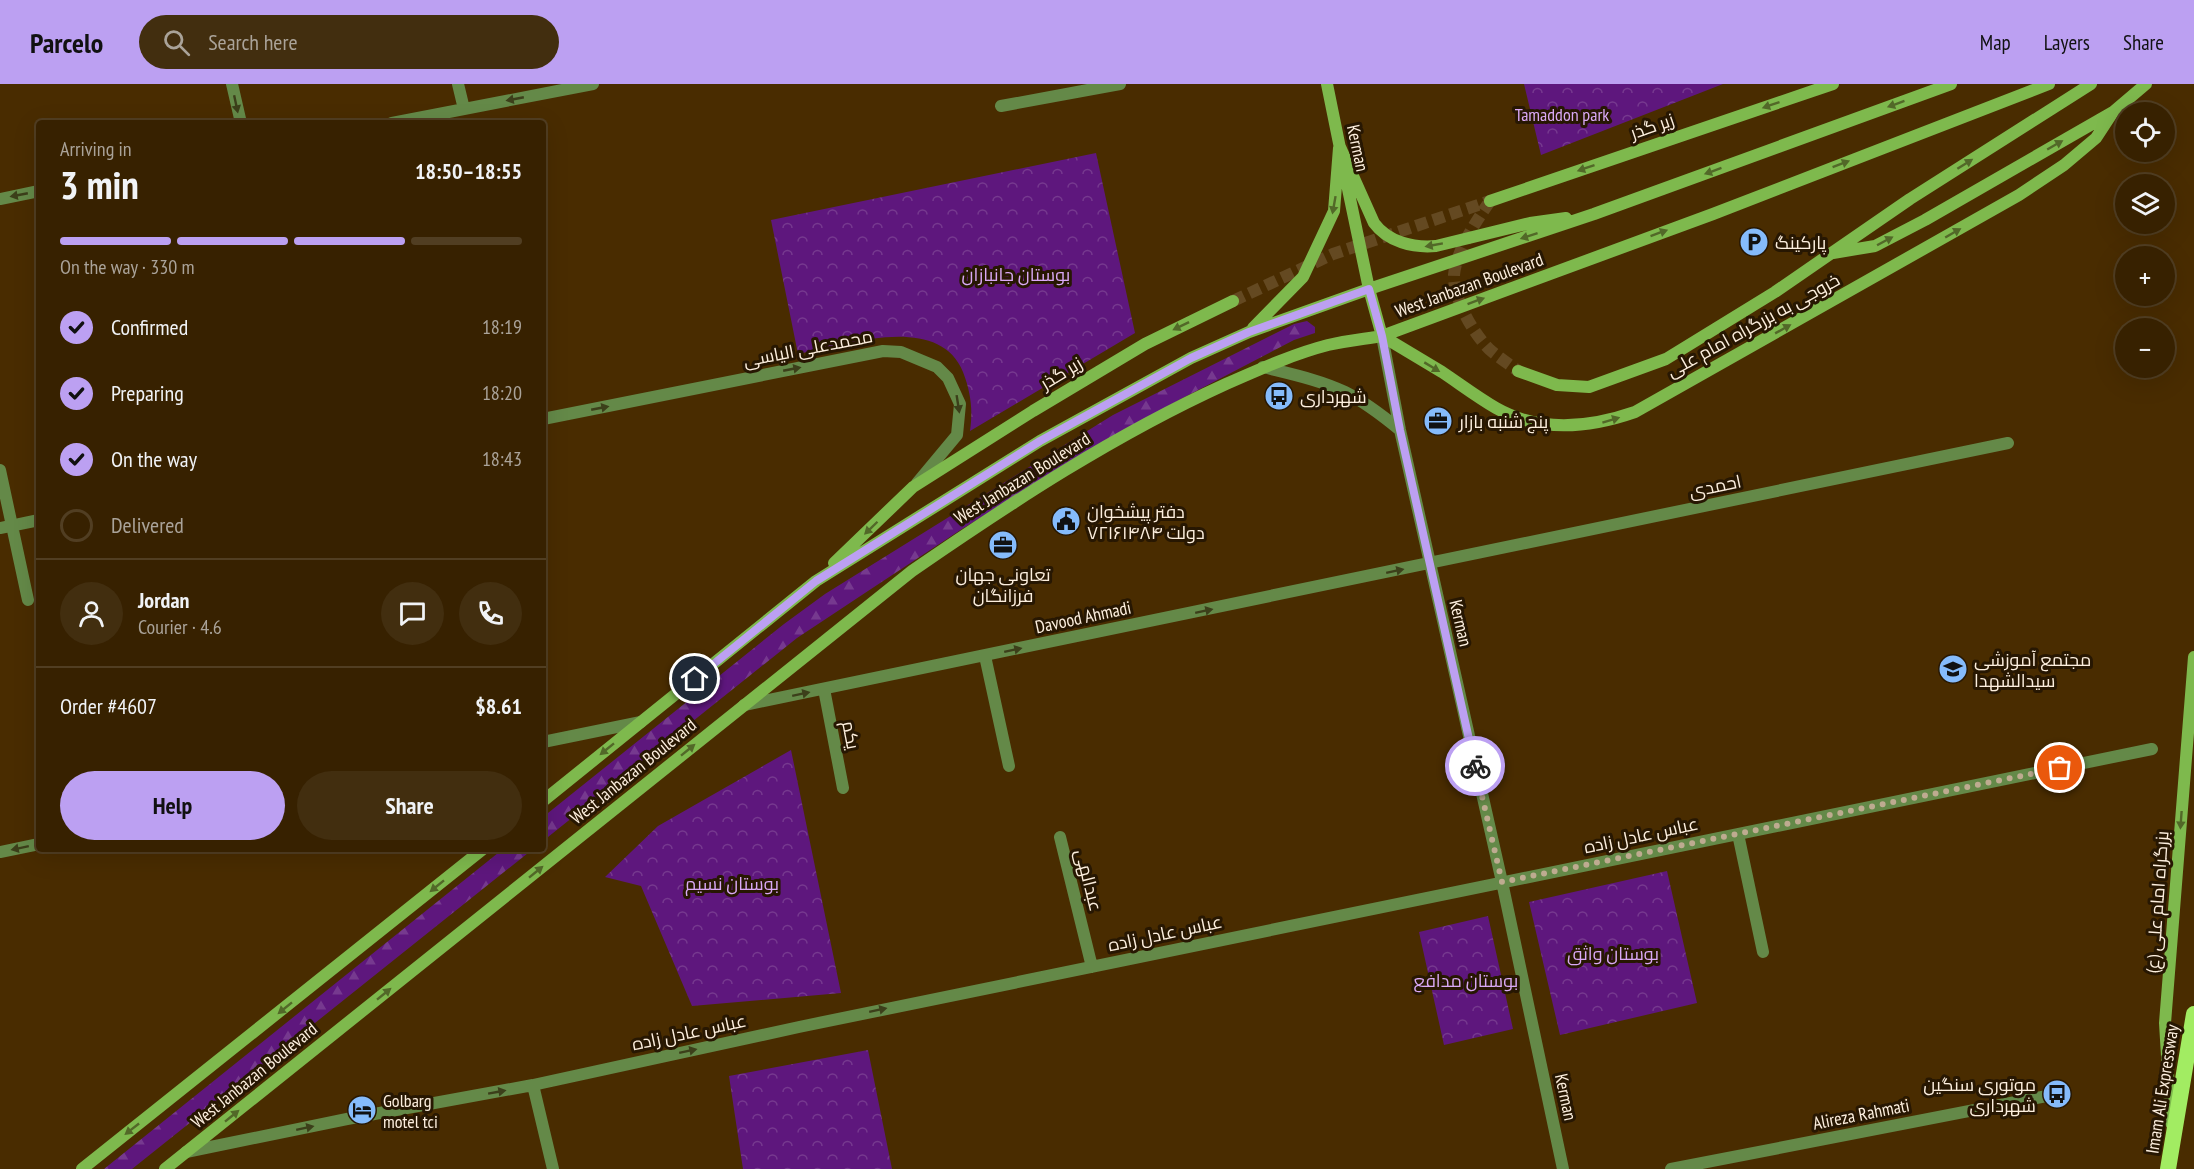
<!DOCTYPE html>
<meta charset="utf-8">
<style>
:root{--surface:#372100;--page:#422e0f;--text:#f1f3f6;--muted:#aaa399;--line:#513e22;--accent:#bca0f2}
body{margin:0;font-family:"PT Sans Narrow",Cairo,sans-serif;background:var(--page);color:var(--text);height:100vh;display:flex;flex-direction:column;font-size:22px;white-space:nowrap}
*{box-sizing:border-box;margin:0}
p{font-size:20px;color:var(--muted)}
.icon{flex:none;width:33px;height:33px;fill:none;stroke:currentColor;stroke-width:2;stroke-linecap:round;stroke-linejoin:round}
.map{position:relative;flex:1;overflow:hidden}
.panel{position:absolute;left:36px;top:36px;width:510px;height:732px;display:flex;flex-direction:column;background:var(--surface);border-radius:6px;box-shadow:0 6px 24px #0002,0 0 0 2px var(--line)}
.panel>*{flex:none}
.tools{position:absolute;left:2115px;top:18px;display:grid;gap:12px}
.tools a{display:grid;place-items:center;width:60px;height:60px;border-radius:50%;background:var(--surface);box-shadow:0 6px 24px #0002,0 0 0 2px var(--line);font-size:30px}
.pin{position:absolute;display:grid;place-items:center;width:51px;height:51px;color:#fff;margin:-26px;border:3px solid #fff;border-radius:50%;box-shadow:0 2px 6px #0007}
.courier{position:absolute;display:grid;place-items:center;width:60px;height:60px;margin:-30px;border:4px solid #bca0f2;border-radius:50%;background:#fff;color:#222;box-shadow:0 2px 8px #0007}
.overview em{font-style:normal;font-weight:800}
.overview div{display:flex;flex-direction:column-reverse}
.overview{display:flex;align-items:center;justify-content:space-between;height:102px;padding:0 24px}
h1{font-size:39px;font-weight:800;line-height:45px}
.bar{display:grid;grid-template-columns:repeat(4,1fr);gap:9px 6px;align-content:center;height:72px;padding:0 24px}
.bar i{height:8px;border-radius:4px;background:var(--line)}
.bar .selected{background:var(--accent)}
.bar p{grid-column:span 4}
.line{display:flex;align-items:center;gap:15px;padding:0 24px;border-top:2px solid var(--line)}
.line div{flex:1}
.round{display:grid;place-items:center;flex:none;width:63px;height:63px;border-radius:32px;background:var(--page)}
ol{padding:0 24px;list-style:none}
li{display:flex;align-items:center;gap:18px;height:66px}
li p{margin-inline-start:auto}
li .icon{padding:6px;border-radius:50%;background:var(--accent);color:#111;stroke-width:4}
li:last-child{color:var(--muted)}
li i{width:33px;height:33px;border:3px solid var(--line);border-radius:50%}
.cta{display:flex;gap:12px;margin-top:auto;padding:12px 24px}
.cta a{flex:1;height:69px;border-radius:36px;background:var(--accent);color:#111;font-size:24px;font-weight:800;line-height:69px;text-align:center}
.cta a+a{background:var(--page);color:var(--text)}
header{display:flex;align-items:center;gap:36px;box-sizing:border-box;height:84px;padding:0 30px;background:var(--accent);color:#111}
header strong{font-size:28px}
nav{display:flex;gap:33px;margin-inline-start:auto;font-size:21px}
.search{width:420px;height:54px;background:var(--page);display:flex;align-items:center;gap:15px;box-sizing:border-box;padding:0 21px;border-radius:33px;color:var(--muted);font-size:22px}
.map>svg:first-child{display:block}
.forest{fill:url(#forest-firs)}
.park{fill:url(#park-crowns)}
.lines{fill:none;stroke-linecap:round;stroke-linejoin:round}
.secondary-tunnel{stroke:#644921;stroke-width:12;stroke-dasharray:12 6;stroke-linecap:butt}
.minor{stroke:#648948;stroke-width:12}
.secondary{stroke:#7eb94d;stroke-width:12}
.trunk{stroke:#a2ec62;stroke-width:16}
.oneway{fill:#3c3f1a}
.oneway2{fill:#526828}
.done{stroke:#beab90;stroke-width:6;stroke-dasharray:0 10.8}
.route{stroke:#bca0f2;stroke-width:8}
.labels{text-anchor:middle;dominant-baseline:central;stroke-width:6;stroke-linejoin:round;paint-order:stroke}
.park-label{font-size:18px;fill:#daa9f6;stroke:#271702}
.street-label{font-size:18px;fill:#fdefde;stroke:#271702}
.poi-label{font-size:18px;fill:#fdefde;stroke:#271702;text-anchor:start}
</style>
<header>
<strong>Parcelo</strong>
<div class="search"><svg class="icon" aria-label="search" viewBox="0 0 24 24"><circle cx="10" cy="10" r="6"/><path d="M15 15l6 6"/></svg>Search here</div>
<nav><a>Map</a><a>Layers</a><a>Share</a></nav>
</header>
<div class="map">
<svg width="2194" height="1085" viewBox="0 0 2194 1085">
<defs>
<pattern id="forest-firs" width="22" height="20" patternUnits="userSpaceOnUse" patternTransform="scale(1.5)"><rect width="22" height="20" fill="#5e177d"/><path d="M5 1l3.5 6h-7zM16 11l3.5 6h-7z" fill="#76398f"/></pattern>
<pattern id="park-crowns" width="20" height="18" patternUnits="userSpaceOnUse" patternTransform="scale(1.5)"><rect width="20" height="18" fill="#5e177d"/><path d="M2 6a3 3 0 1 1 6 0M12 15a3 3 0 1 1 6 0" fill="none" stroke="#76398f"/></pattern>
</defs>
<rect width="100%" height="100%" fill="#492c00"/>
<path class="forest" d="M1307,237L1315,243V249L1294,256L1179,316L1065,382L962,445L871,505L797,554L543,757V733L784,540L825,510L1113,331L1294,240Z
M503,765H533L132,1085H104Z"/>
<path class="park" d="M1524,0H1723L1541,71Z
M1096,69L1135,249L970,347C973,326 971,309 963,288C939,228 844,261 798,270L771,136Z
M791,666L841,909L692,922L641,802L605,793L658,742Z
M1667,787L1697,919L1560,951L1529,818Z
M1488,832L1513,945L1444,961L1419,848Z
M868,966L892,1085H743L729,992Z"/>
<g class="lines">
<path class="secondary-tunnel" d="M1490,117C1477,136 1456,167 1454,191C1453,214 1473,249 1489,265C1498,273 1509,280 1518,287
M1233,217L1333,170L1490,117"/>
<path class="minor" d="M232,0L241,39
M458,0L464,25
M1001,22L1120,0
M392,39L593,0
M0,115L39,107
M1382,252L1400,346L1502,798L1563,1085
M1263,283C1291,290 1320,296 1345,308C1365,318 1383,332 1400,346
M543,335L883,267L901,268L937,283L948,294L960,320L957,351L917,399
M0,386L28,516
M0,444L39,436
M985,572L1009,682
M824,605L843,704
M744,621L2008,359
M543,658L641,638
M1738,750L1763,868
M1060,753L1092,883
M0,768L39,760
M533,1001L553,1085
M186,1068L347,1035L533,1001L799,943L2152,665
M1671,1085L2057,1010"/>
<path class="secondary" d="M1327,0L1341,69
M1340,63L1374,139C1388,158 1413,164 1436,162L1530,139L1566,134
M1344,86L1369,205L1382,252
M1490,117L1833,0
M1833,169L1875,162L1925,136L2113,28L2146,0
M1253,244L1303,193L1334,127L1339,64
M1382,252C1402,264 1422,276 1442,288C1460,300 1477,313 1496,324C1540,349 1589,344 1635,328L2019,111L2064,81L2096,54L2113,28
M1518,287L1557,301L1589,303L1666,275L1775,208L1910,115L2091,0
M834,479L913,403L1033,327L1145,260L1233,217
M543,717L816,497L1040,357L1191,274L1249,248L1369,205L1594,130L1951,0
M2171,1039L2165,939L2194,573
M82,1085L483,765
M165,1085L912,487C1012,418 1114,351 1226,300C1258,286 1293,270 1328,261C1346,257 1364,255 1382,252L1713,130L2049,0"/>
<path class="trunk" d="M2168,1085L2194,930"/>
</g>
<defs><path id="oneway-solid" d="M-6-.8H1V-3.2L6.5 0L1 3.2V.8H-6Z" transform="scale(1.5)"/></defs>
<g class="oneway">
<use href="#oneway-solid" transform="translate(515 15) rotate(169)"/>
<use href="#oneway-solid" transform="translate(236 20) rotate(78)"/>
<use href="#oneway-solid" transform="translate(19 111) rotate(169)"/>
<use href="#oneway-solid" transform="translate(792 285) rotate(-11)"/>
<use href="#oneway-solid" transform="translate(958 320) rotate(81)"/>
<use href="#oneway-solid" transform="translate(600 324) rotate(-11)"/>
<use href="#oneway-solid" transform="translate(1395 487) rotate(-12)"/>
<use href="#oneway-solid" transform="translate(1204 527) rotate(-12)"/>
<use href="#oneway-solid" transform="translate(1013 566) rotate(-12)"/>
<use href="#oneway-solid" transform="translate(801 610) rotate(-12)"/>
<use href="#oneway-solid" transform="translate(20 764) rotate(168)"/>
<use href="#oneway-solid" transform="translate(878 926) rotate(-12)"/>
<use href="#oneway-solid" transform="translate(688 967) rotate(-12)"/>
<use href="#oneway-solid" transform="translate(497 1008) rotate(-10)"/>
<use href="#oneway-solid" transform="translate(305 1044) rotate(-12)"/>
</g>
<g class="oneway2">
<use href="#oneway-solid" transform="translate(1896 20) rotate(160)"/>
<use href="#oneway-solid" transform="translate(1771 21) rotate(161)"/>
<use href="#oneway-solid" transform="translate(2055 61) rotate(-30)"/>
<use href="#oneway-solid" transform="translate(1841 80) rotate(-21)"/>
<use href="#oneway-solid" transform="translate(1965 80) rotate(-32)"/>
<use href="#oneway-solid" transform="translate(1586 84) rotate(161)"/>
<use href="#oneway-solid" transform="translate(1713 87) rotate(160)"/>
<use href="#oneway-solid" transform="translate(1334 121) rotate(100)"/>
<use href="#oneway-solid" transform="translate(1659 149) rotate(-20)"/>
<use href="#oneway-solid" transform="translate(1953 149) rotate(-30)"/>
<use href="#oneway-solid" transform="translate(1529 152) rotate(162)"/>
<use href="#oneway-solid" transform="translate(1885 157) rotate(-28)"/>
<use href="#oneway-solid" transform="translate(1434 161) rotate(170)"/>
<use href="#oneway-solid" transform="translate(1476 217) rotate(-20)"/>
<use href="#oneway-solid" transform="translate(1181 242) rotate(154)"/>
<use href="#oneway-solid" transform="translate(1783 245) rotate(-29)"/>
<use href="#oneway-solid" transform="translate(1432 283) rotate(31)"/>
<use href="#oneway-solid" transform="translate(1611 336) rotate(-17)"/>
<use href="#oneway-solid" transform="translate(871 444) rotate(136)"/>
<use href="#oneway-solid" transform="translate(607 665) rotate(141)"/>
<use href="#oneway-solid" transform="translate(688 666) rotate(-39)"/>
<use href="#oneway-solid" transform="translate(2181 736) rotate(94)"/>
<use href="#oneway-solid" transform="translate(536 788) rotate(-39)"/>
<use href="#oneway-solid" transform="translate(437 802) rotate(141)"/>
<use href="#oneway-solid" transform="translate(384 910) rotate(-39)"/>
<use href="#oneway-solid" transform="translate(285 924) rotate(141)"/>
<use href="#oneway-solid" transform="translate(232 1032) rotate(-39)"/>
<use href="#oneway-solid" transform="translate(132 1045) rotate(142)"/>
</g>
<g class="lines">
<path class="done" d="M1475,682L1502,798L2060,684"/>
<path class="route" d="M695,595L816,497L1040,357L1191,274L1249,248L1369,205L1382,252L1400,346L1475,682"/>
</g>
<defs>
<g id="parking-disc" transform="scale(1.5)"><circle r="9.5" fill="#85bbfb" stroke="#271702"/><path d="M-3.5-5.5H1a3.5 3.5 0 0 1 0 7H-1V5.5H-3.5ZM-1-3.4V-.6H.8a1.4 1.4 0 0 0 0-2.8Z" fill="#111"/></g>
<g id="bus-disc" transform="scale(1.5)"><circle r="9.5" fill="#85bbfb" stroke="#271702"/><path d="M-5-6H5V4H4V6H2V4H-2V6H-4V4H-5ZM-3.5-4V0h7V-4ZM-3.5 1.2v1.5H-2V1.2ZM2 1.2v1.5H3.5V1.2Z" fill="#111"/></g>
<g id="office-disc" transform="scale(1.5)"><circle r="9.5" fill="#85bbfb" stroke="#271702"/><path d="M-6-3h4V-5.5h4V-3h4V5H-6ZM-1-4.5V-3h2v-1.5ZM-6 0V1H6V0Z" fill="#111"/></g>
<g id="civic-disc" transform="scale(1.5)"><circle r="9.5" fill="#85bbfb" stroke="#271702"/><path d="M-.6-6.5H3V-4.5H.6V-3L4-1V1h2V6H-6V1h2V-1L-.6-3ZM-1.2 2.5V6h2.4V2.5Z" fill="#111"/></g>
<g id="school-disc" transform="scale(1.5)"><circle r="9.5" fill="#85bbfb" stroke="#271702"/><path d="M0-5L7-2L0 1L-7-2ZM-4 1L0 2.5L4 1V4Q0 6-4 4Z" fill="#111"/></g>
<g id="hotel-disc" transform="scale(1.5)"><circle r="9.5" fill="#85bbfb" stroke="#271702"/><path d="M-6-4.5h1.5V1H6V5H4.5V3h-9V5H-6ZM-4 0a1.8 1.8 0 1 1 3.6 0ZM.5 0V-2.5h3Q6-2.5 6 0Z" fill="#111"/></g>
</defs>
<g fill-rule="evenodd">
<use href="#parking-disc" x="1754" y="158"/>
<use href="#bus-disc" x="1279" y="312"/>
<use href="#office-disc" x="1438" y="337"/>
<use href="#civic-disc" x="1066" y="437"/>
<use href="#office-disc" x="1003" y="461"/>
<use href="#school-disc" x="1953" y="585"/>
<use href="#bus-disc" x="2057" y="1010"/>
<use href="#hotel-disc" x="362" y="1026"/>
</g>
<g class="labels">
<g class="park-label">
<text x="1562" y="30">Tamaddon park</text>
<text x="1016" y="190">بوستان جانبازان</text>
<text x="732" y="799">بوستان نسیم</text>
<text x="1613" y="869">بوستان واثق</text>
<text x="1466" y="896">بوستان مدافع</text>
</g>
<g class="street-label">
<text transform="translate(1652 42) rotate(-19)">زیر گذر</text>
<text transform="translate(1358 64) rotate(78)">Kerman</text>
<text transform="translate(1469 201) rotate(-20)">West Janbazan Boulevard</text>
<text transform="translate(1753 241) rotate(-29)">خروجی به بزرگراه امام علی</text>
<text transform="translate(808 264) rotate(-11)">محمدعلی الیاسی</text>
<text transform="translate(1061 289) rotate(-31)">زیر گذر</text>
<text transform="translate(1022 394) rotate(-32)">West Janbazan Boulevard</text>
<text transform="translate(1715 402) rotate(-12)">احمدی</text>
<text transform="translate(1083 533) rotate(-12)">Davood Ahmadi</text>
<text transform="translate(1461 539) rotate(77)">Kerman</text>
<text transform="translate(851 651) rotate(79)">یکم</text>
<text transform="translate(633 687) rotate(-39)">West Janbazan Boulevard</text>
<text transform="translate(1641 751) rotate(-12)">عباس عادل زاده</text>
<text transform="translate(1089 796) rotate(76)">عبدالهی</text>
<text transform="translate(2157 818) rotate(-86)">بزرگراه امام علی (ع)</text>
<text transform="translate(1165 849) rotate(-12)">عباس عادل زاده</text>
<text transform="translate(689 948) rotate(-12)">عباس عادل زاده</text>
<text transform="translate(254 991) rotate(-39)">West Janbazan Boulevard</text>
<text transform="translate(2162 1005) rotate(-81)">Imam Ali Expressway</text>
<text transform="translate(1566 1013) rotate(78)">Kerman</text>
<text transform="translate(1861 1030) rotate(-11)">Alireza Rahmati</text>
</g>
<g class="poi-label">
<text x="1775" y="158">پارکینگ</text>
<text x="1300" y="312">شهرداری</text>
<text x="1459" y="337">پنج شنبه بازار</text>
<text x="1087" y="427">دفتر پیشخوان<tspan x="1087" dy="21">دولت ۷۲۱۶۱۴۸۴</tspan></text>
<text x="1003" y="490" text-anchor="middle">تعاونی جهان<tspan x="1003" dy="21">فرزانگان</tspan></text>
<text x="1974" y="575">مجتمع آموزشی<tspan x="1974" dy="21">سیدالشهدا</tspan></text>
<text x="2036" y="1000" text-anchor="end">موتوری سنگین<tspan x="2036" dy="21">شهرداری</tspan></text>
<text x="383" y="1016">Golbarg<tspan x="383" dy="21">motel tci</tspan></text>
</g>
</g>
</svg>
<div class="tools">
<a><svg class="icon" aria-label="locate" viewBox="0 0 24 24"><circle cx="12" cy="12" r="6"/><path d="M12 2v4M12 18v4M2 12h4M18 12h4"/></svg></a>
<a><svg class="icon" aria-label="layers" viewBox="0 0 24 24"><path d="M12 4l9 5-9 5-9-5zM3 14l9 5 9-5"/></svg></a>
<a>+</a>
<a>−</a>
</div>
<div class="pin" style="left:2060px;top:684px;background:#ea580c"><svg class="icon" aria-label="bag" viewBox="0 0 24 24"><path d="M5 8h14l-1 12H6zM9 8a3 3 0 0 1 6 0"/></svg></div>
<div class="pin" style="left:695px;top:595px;background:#1f2937"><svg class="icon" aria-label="home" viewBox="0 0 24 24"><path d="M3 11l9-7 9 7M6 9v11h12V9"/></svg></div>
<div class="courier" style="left:1475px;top:682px"><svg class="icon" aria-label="bike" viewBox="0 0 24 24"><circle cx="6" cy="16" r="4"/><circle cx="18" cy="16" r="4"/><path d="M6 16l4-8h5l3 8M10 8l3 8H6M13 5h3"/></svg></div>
<section class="panel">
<div class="overview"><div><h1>3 min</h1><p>Arriving in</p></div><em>18:50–18:55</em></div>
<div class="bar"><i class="selected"></i><i class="selected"></i><i class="selected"></i><i></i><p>On the way · 330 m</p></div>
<ol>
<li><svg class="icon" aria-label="check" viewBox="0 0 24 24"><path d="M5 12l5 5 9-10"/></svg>Confirmed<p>18:19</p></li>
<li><svg class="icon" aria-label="check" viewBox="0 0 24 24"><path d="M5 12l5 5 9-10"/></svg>Preparing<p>18:20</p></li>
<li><svg class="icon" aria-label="check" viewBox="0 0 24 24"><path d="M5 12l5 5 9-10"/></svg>On the way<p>18:43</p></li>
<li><i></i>Delivered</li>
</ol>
<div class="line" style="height:108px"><a class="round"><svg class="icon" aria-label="person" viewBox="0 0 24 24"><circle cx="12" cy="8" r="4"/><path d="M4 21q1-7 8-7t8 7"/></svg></a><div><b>Jordan</b><p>Courier · 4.6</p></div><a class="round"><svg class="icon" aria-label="chat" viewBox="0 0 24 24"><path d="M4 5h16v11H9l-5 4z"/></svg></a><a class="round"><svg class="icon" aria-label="phone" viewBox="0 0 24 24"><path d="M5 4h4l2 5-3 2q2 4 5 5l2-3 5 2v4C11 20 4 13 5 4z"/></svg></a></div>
<div class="line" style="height:78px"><div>Order #4607</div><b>$8.61</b></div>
<div class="cta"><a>Help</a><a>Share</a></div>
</section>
</div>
